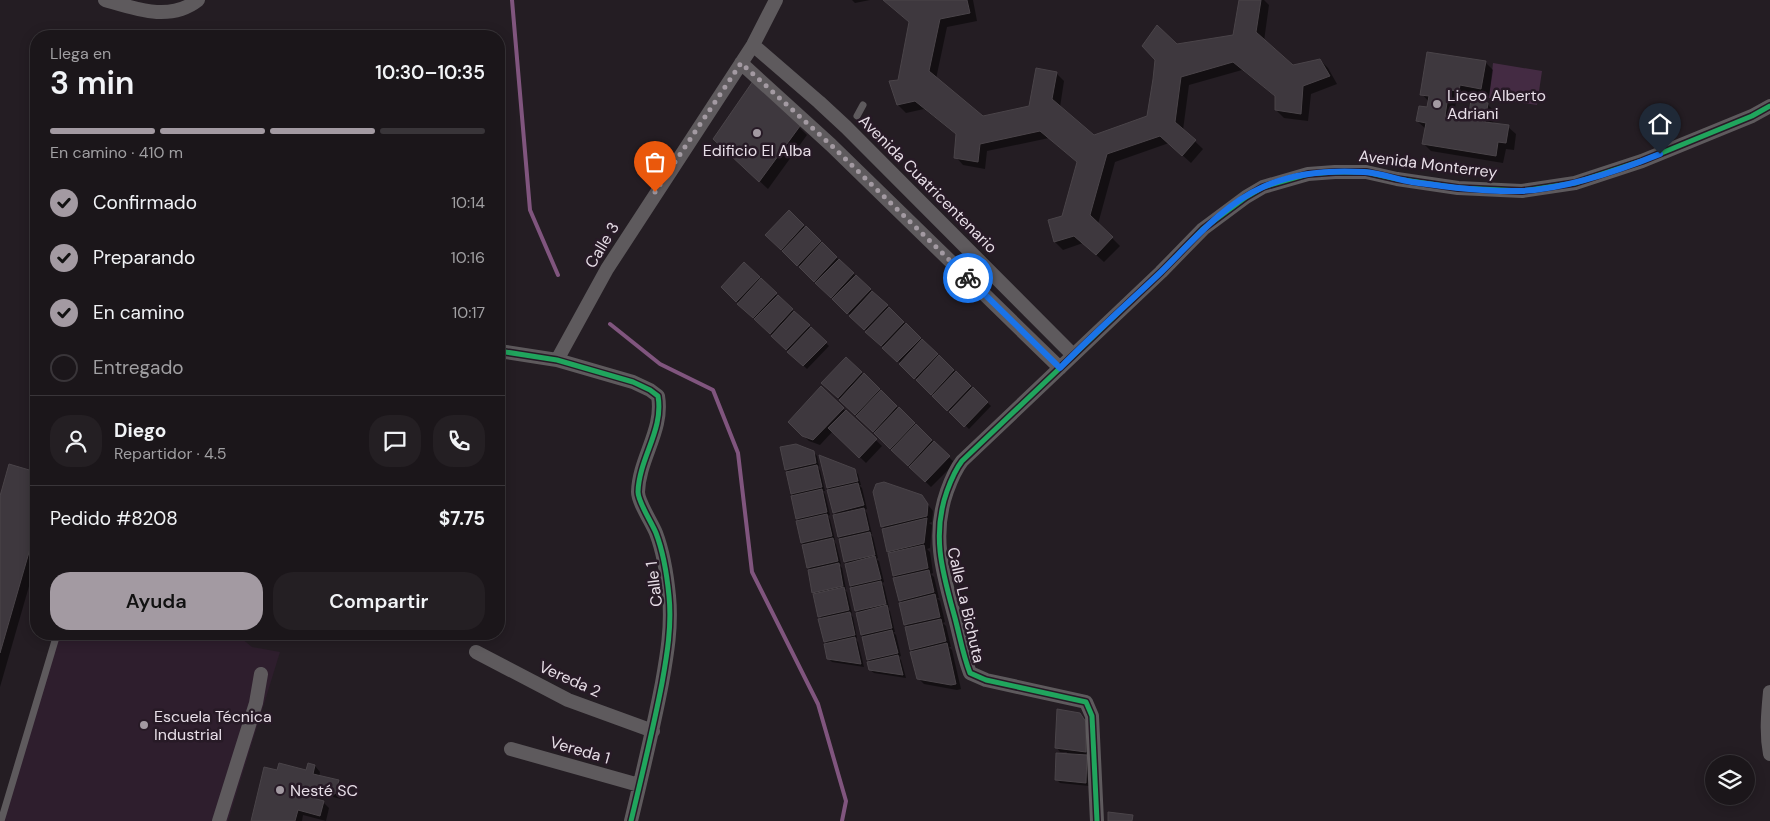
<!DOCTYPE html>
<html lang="es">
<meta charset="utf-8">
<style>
:root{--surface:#1b161a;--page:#241f23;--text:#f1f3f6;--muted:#a09fa2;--line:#393539;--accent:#a39aa2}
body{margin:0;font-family:"DM Sans",sans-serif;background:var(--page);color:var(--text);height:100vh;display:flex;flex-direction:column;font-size:19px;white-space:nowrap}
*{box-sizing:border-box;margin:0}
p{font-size:16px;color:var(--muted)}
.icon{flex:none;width:28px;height:28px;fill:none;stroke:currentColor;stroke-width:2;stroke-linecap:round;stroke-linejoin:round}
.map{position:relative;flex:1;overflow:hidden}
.drawer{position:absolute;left:30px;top:30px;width:475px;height:610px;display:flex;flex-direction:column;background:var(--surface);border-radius:20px;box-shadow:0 2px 12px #0003,0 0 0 1px var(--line)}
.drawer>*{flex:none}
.buttons{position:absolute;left:1705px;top:755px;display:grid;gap:10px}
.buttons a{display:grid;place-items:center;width:50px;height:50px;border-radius:50%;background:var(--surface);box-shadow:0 2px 12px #0003,0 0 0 1px var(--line);font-size:25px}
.pin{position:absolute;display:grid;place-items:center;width:42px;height:42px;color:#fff;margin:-51px -21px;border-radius:50% 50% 50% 0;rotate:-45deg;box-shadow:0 0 5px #0007}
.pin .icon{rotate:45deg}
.courier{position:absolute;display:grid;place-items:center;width:50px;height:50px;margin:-25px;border:4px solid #1a73e8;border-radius:50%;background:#fff;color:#222;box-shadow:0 1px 6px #0007}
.head em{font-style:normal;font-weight:600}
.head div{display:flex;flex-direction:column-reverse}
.head{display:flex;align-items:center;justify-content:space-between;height:85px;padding:0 20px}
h1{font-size:32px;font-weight:600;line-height:38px}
.bar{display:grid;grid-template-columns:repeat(4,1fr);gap:8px 5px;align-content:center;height:60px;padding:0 20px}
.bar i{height:6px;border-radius:4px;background:var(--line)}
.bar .current{background:var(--accent)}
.bar p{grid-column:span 4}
.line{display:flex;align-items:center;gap:12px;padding:0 20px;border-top:1px solid var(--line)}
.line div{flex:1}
.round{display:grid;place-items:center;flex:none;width:52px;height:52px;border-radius:20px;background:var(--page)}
ol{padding:0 20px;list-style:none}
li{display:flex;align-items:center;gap:15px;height:55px}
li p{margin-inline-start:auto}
li .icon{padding:5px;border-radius:50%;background:var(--accent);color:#111;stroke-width:4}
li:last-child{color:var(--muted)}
li i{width:28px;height:28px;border:2px solid var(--line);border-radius:50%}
.primary-button{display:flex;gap:10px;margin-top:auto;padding:10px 20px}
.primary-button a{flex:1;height:58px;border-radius:20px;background:var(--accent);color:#111;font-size:20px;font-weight:600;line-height:58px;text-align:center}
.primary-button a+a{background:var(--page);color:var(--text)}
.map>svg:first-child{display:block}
.built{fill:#2e1e2d}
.green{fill:#442b43}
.shadow{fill:#0007}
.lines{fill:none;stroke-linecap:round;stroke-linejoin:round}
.stream{stroke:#80557e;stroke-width:4}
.building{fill:#3e383e;stroke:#4a4449}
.service{stroke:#5e5a5d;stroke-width:7}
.minor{stroke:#5e5a5d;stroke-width:14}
.cycleway-casing{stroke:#271a26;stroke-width:8}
.cycleway{stroke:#20a55d;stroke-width:5}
.done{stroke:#a39aa2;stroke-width:5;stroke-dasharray:0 9}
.route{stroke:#1a73e8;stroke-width:6}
.poi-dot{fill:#a39aa2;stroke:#271a26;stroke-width:2}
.labels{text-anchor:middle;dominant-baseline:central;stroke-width:5;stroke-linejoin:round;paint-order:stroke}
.poi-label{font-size:16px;fill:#e7dee7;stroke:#271a26;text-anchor:start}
.street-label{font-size:16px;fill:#e7dee7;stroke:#271a26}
</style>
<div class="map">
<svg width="1770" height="821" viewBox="0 0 1770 821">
<rect width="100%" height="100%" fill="#241d23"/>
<path class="built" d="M59,634H236L252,647L280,652L228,821H2Z"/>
<path class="green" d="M1493,63L1542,71L1537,105L1489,98Z"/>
<path class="shadow" d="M852,0H870L855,3Z
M884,0H973L977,21L947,27L936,79L982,118L1030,107L1056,73L1064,81L1060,107L1094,136L1149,117L1176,45L1235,36L1241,0H1264L1269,5L1264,41L1292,66L1320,60L1328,68L1337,84L1311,94L1308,121L1284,118L1276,110L1277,97L1242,70L1189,85L1183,130L1203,149L1191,163L1169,143L1115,162L1098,224L1120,246L1104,262L1083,243L1063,250L1055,242L1063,217L1078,163L1049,138L987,151L985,169L963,165L956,157L957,135L924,109L906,113L898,105L899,81L911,23Z
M1485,62L1493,70L1489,96L1468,92L1467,99L1457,97L1453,119L1469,121L1487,104L1495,112L1493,124L1508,127L1516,134L1514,150L1506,149L1503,163L1431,151L1424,144L1426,129L1417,121L1428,109L1429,102L1422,94Z
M753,82L807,135L768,189L723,147Z
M789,212L991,406L969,429L767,235Z
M744,264L829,346L807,369L722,287Z
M846,358L955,463L931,487L823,383Z
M821,388L882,446L866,463L833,431L820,445L809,441L789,422Z
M813,452L817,456L819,466L817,467L820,470L825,491H822L825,494L830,515L827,516L830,519L835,540H833L836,544L841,564L839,565L842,568L846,589L844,590L847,592L852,613L850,614L853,617L857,638L855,639L858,642L864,667L832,662L828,658V644L825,641L817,595L814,592L811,570L808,567L806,546L802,543L800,521L797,518L795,497L792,494L789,472L786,469Z
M10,466L36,473V562L0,687V501Z
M854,470L858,474L861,485H859L862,488L867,509L864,510L867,513L872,534H870L873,537L878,558L876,559L879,561L884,582L881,583L884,586L889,607L887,608L890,611L895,632H893L896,635L901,656L898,657L901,660L906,678L874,673L870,670L871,662L868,659L865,638L862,635L857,614L860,613L856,610L854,589L851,586L846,565L848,564L845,561L842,540L839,537L835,516L837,515L834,512L831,491L828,488Z
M921,496L933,511L932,522L929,523L932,525L930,548L927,549L930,552L933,573L931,574L934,577L939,598H937L940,601L945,622L943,623L946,626L951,647H949L952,650L961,689L957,690L924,684L918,678L914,652L911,649L908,627L905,624L903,603L900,600L897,579L894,576L891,554L888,551L886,529L883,527Z
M1080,714L1089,726V755L1085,754L1090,760L1089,786L1060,783L1056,779L1067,752H1060L1057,748Z
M315,766L320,772L319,777L338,781L344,787L341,799L309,791L307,798L323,802L329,808L326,821L303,815L302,821H252L278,772L307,771Z"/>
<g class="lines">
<path class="stream" d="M512,0L530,210L558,275
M610,324L660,364L713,390L738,453L752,572L818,704L846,801L842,821"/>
</g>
<path class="building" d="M883,0H967L970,13L940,19L929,71L983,116L1029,106L1036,68L1057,72L1052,99L1094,135L1147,116L1153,79L1155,60L1142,46L1157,25L1177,44L1233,35L1239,0H1261L1256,32L1293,65L1320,59L1330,76L1303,86L1301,114L1275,110V96L1233,62L1181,77L1175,122L1196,140L1182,156L1160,136L1107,154L1090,215L1113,237L1096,255L1074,236L1054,242L1048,220L1062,216L1077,162L1040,131L980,144L978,162L954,158L956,134L915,101L897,105L889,81L898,80L909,22Z
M1427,52L1486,61L1481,89L1460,85L1459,91L1449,90L1445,116L1468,120L1471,100L1488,103L1485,122L1509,125L1506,143L1498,142L1496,156L1422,144L1426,123L1416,121L1419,106L1427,107L1429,96L1420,95Z
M753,81L800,126L759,182L713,139Z
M789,210L804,225L781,250L765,235Z
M806,226L821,241L797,266L782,251Z
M822,242L837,257L814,282L799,267Z
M839,259L854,273L831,298L815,283Z
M744,262L760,277L736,302L721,287Z
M856,275L871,289L847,314L832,299Z
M761,278L777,293L753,318L737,304Z
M872,291L888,305L864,330L849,316Z
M778,295L793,309L770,334L754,319Z
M889,307L904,322L881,346L865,332Z
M794,311L810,325L786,350L771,336Z
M906,323L921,338L897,362L882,348Z
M811,327L827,342L803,366L787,352Z
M922,339L938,354L914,379L899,364Z
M939,355L954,370L931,395L916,380Z
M846,357L862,372L838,398L821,383Z
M956,371L971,386L947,411L932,396Z
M864,373L880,389L855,415L839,400Z
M821,386L844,408L813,440L802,436L788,422Z
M973,387L988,402L964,427L949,412Z
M881,390L897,406L873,432L856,416Z
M899,407L915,423L890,449L874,433Z
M846,410L877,439L859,458L828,428Z
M916,424L932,440L908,466L891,450Z
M934,441L950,456L925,482L909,467Z
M796,444L814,451L816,463L785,470L780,447Z
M819,455L855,469L858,481L827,488Z
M9,464L36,472V528L0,653V496Z
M817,465L822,487L791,494L786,472Z
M884,482L922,495L928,504L927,516L881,527L873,492L876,484Z
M858,483L864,505L833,513L827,490Z
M822,489L827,512L796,519L791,496Z
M864,508L869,530L838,537L833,515Z
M827,514L832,536L801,543L796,521Z
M927,518L924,543L887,552L882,529Z
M870,532L875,555L844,562L839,539Z
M833,538L838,561L807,568L802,545Z
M924,545L928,568L893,576L888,553Z
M875,556L881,579L850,586L845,564Z
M839,563L843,586L812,593L808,570Z
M929,570L934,592L899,601L893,578Z
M881,581L886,604L855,611L850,588Z
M844,587L849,610L818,617L813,594Z
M935,594L940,617L904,625L899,603Z
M887,605L892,628L861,635L856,613Z
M850,612L855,635L824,642L818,619Z
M941,619L946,641L910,650L905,627Z
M892,630L898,653L867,660L862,637Z
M855,637L861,664L827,659L824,644Z
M947,643L956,684L951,685L917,679L910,652Z
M898,655L903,675L869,670L867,662Z
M1057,709L1080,713L1086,722V752L1055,748Z
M1056,753L1087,755L1086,783L1055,780Z
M279,763L306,770L308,763L315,765L313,774L339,780L335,794L303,786L301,795L324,801L320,816L298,810L295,821H251L264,767L277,770Z
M1108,812L1133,815L1132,821H1108Z"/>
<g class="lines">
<path class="service" d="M857,116L863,105
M1,821L57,634"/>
<path class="minor" d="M105,0C136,9 170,22 198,0
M753,45L819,102L846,127L1073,355
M741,63L831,145L1060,368
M499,351L557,360L633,382L650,390L658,396C664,430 639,458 638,492C638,502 652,523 656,533C664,554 667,575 669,596C672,626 667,655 662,683C653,730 642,775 631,821
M557,360L607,269L753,45L776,0
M476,652L568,700L653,731
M1770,692C1768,713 1766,733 1770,754
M511,749L639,785
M219,821L256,703L261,674
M1097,821L1092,716L1086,702L986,680L970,673C963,655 960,637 955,618C943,574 931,536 947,491C951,480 955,470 962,461L1161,272L1203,229L1246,197L1263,187L1308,174L1335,172H1366L1397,179L1458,188L1522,191L1575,183L1642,161L1752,116L1770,106"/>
<g class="cycleway-casing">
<path id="cycleway" d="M499,351L557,360L633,382L650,390L658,396C664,430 639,458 638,492C638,502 652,523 656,533C664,554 667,575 669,596C672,626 667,655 662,683C653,730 642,775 631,821
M1097,821L1092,716L1086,702L986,680L970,673C963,655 960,637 955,618C943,574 931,536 947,491C951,480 955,470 962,461L1161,272L1203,229L1246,197L1263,187L1308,174L1335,172H1366L1397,179L1458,188L1522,191L1575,183L1642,161L1752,116L1770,106"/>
</g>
<use href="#cycleway" class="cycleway"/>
</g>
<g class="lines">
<path class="done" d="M655,192L741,63L831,145L968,278"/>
<path class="route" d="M968,278L1060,368C1092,335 1126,305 1159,274C1190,244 1222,205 1263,187C1293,173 1331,170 1364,172C1380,173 1396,179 1412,182C1448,187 1485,192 1521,191C1567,189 1618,171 1660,154"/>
</g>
<g class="poi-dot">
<circle cx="1437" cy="104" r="5"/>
<circle cx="757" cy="133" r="5"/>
<circle cx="144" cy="725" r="5"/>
<circle cx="280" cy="790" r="5"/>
</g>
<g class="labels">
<g class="poi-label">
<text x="1447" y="95">Liceo Alberto<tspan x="1447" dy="18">Adriani</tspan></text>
<text x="757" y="150" text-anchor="middle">Edificio El Alba</text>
<text x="154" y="716">Escuela Técnica<tspan x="154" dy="18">Industrial</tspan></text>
<text x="290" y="790">Nesté SC</text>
</g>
<g class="street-label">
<text transform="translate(1428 164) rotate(7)">Avenida Monterrey</text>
<text transform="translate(928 184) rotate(45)">Avenida Cuatricentenario</text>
<text transform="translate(602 245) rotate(-59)">Calle 3</text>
<text transform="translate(654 584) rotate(-97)">Calle 1</text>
<text transform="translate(966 605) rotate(77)">Calle La Bichuta</text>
<text transform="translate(570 679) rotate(24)">Vereda 2</text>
<text transform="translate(580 750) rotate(16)">Vereda 1</text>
</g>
</g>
</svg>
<div class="buttons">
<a><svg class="icon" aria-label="layers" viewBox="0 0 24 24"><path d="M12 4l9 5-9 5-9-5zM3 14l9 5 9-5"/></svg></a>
</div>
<div class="pin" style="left:655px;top:192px;background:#ea580c"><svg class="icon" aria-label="bag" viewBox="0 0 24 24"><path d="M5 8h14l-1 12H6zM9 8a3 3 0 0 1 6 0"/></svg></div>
<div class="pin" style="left:1660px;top:154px;background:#1f2937"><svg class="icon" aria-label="home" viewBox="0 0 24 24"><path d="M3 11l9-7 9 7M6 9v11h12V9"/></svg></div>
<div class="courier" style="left:968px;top:278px"><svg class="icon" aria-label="bike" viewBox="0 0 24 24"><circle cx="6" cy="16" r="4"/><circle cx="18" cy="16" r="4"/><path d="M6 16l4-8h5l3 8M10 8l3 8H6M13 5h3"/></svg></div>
<section class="drawer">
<div class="head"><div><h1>3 min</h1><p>Llega en</p></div><em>10:30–10:35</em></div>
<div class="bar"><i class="current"></i><i class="current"></i><i class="current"></i><i></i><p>En camino · 410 m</p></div>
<ol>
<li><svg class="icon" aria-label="check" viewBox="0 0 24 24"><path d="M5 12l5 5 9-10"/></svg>Confirmado<p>10:14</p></li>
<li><svg class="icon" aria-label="check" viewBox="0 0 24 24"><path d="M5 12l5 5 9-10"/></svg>Preparando<p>10:16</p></li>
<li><svg class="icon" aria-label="check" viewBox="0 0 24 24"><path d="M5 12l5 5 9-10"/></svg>En camino<p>10:17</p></li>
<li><i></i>Entregado</li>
</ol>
<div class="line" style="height:90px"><a class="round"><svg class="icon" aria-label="person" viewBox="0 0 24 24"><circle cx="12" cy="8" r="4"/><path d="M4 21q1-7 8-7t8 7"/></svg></a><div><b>Diego</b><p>Repartidor · 4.5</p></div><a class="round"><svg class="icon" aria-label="chat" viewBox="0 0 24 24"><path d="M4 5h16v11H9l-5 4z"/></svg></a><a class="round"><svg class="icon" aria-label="phone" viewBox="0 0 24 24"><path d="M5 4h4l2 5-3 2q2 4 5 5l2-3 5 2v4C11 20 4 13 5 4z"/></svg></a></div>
<div class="line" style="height:65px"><div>Pedido #8208</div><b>$7.75</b></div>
<div class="primary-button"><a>Ayuda</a><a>Compartir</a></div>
</section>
</div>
